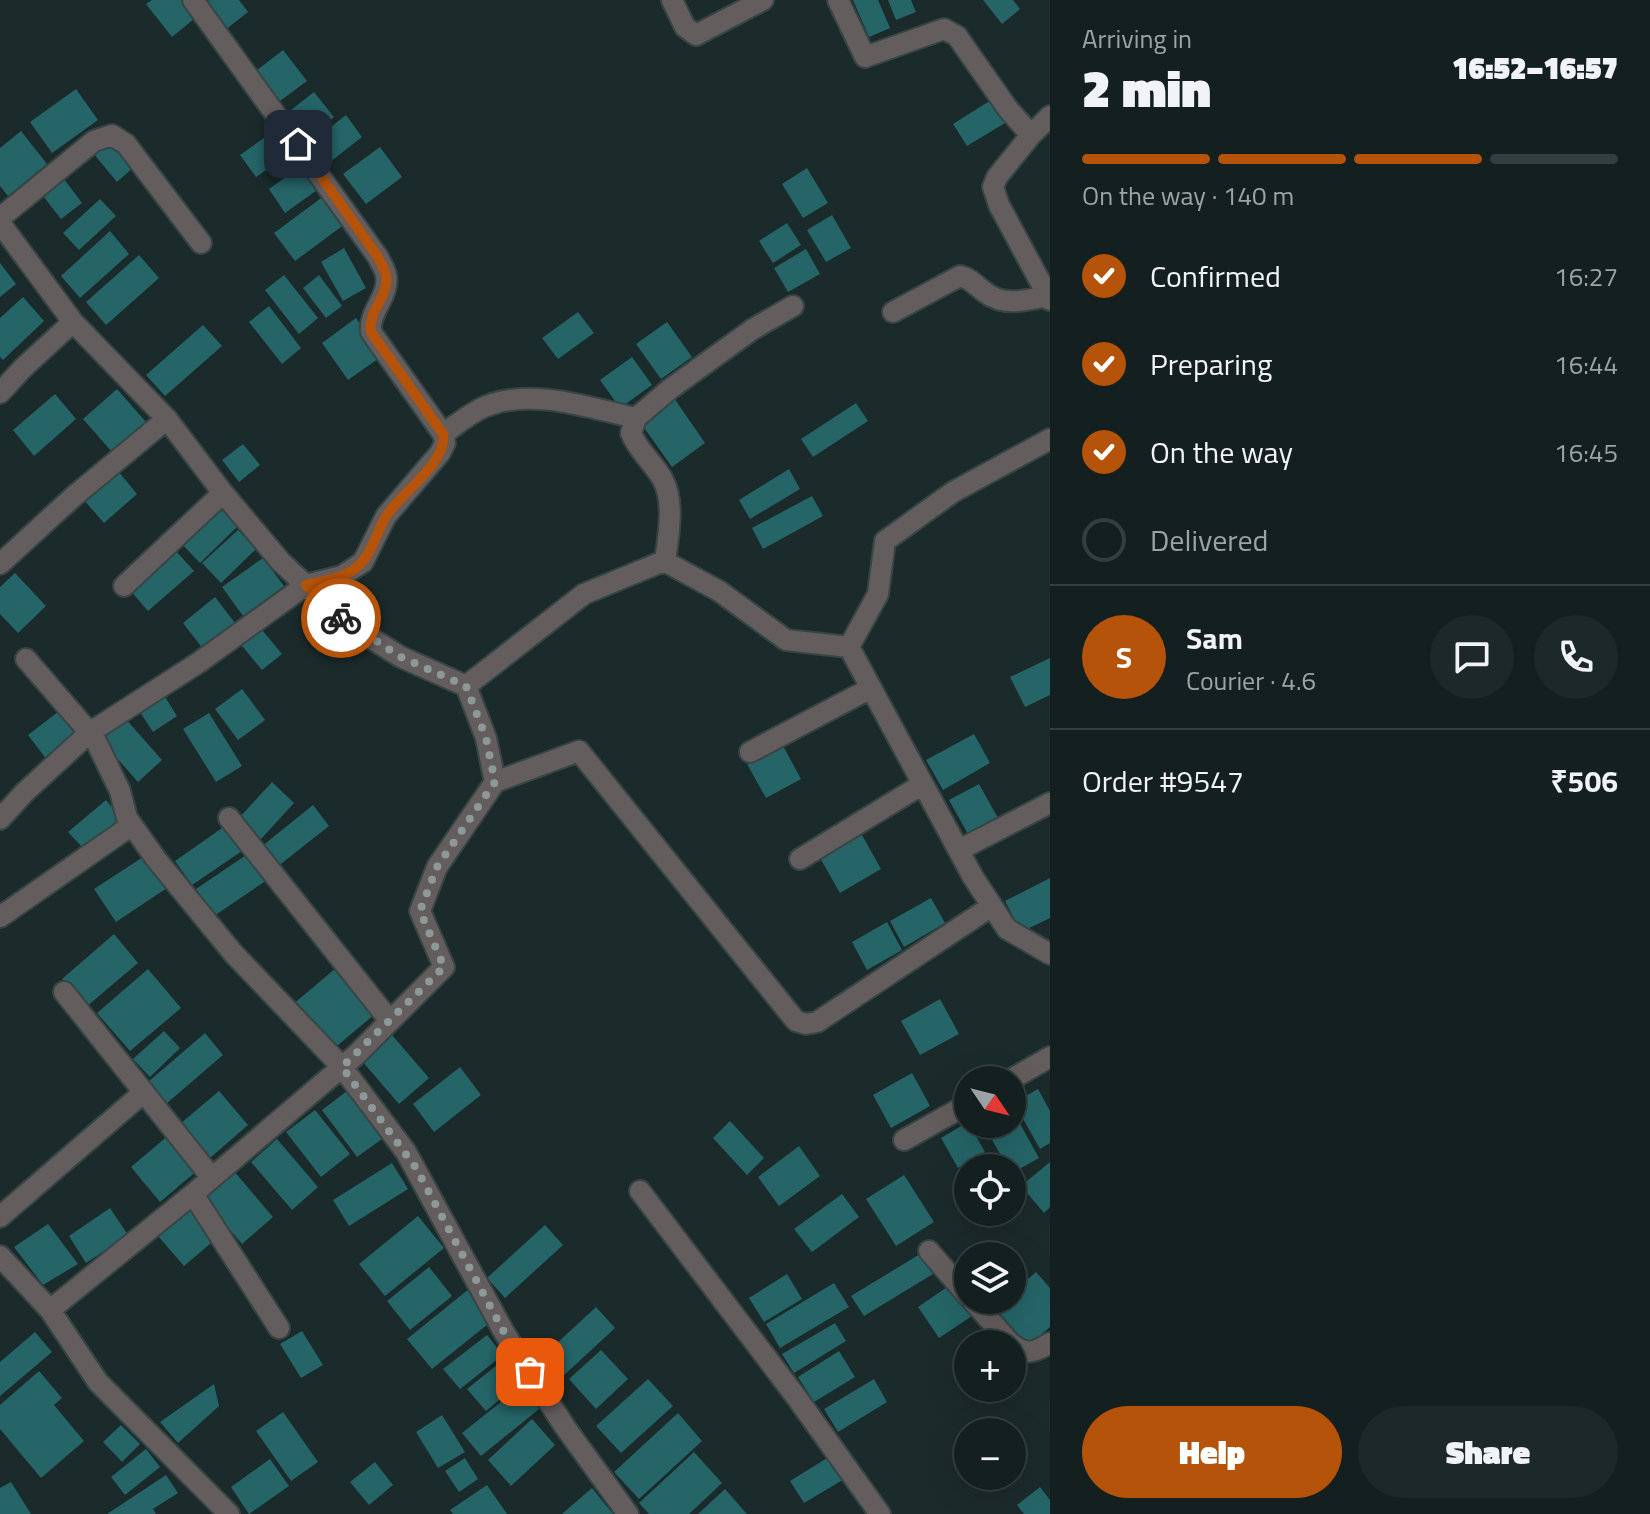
<!DOCTYPE html>
<meta charset="utf-8">
<style>
:root{--surface:#142020;--page:#1d2829;--text:#f1f3f6;--muted:#9da3a5;--line:#333e3e;--accent:#b45309}
body{margin:0;font-family:"Titillium Web",sans-serif;background:var(--page);color:var(--text);height:100vh;display:flex;flex-direction:column;font-size:30px;white-space:nowrap}
*{box-sizing:border-box;margin:0}
p{font-size:26px;color:var(--muted)}
.icon{flex:none;width:44px;height:44px;fill:none;stroke:currentColor;stroke-width:2;stroke-linecap:round;stroke-linejoin:round}
.map{position:relative;flex:1;overflow:hidden}
.details{display:flex;flex-direction:column;background:var(--surface);width:600px}
.details>*{flex:none}
.needle{width:52px;rotate:125deg}
.fabs{position:absolute;left:954px;top:1066px;display:grid;gap:16px}
.fabs a{display:grid;place-items:center;width:72px;height:72px;border-radius:50%;background:var(--surface);box-shadow:0 8px 32px #0002,0 0 0 2px var(--line);font-size:40px}
.pin{position:absolute;display:grid;place-items:center;width:68px;height:68px;color:#fff;margin:-34px;border-radius:16px;box-shadow:0 4px 12px #0006}
.courier{position:absolute;display:grid;place-items:center;width:80px;height:80px;margin:-40px;border:6px solid #b45309;border-radius:50%;background:#fff;color:#222;box-shadow:0 2px 10px #0007}
.headline em{font-style:normal;font-weight:800}
.headline div{display:flex;flex-direction:column-reverse}
.headline{display:flex;align-items:center;justify-content:space-between;height:136px;padding:0 32px}
h1{font-size:52px;font-weight:800;line-height:60px}
.bar{display:grid;grid-template-columns:repeat(4,1fr);gap:12px 8px;align-content:center;height:96px;padding:0 32px}
.bar i{height:10px;border-radius:6px;background:var(--line)}
.bar .active{background:var(--accent)}
.bar p{grid-column:span 4}
.line{display:flex;align-items:center;gap:20px;padding:0 32px;border-top:2px solid var(--line)}
.line div{flex:1}
.round{display:grid;place-items:center;flex:none;width:84px;height:84px;border-radius:42px;background:var(--page)}
ol{padding:0 32px;list-style:none}
li{display:flex;align-items:center;gap:24px;height:88px}
li p{margin-inline-start:auto}
li .icon{padding:8px;border-radius:50%;background:var(--accent);color:#fff;stroke-width:4}
li:last-child{color:var(--muted)}
li i{width:44px;height:44px;border:4px solid var(--line);border-radius:50%}
.action{display:flex;gap:16px;margin-top:auto;padding:16px 32px}
.action a{flex:1;height:92px;border-radius:48px;background:var(--accent);color:#fff;font-size:32px;font-weight:800;line-height:92px;text-align:center}
.action a+a{background:var(--page);color:var(--text)}
main{display:flex;flex:1;min-height:0}
.map>svg:first-child{display:block}
.building{fill:#256568}
.lines{fill:none;stroke-linecap:round;stroke-linejoin:round}
.minor-casing{stroke:#374545;stroke-width:24}
.minor{stroke:#645d5e;stroke-width:20}
.done{stroke:#8d9898;stroke-width:8;stroke-dasharray:0 14.4}
.route{stroke:#b45309;stroke-width:10}
</style>
<main>
<div class="map">
<svg width="1050" height="1514" viewBox="0 0 1050 1514">
<rect width="100%" height="100%" fill="#1b2a2a"/>
<path class="building" d="M152,0H189L200,14L172,37L146,4Z
M209,0H239L248,12L225,30L205,4Z
M853,0H878L890,28L869,37Z
M888,0H911L916,12L896,20Z
M983,0H1013L1020,9L1002,24Z
M283,50L307,81L280,101L256,71Z
M76,89L98,120L52,153L30,122Z
M314,92L334,117L310,135L291,110Z
M991,100L1005,123L967,146L953,124Z
M346,115L362,137L330,162L314,140Z
M278,128L294,151L256,177L240,155Z
M21,131L47,164L8,196L0,186V148Z
M112,137L136,165L117,182L93,153Z
M380,147L402,177L366,204L343,174Z
M308,161L324,185L285,213L269,189Z
M807,168L828,203L803,218L782,184Z
M61,175L82,203L61,219L40,192Z
M328,193L349,221L295,261L274,233Z
M100,199L116,216L79,250L63,233Z
M832,215L851,248L826,262L807,230Z
M787,223L801,245L773,263L759,241Z
M110,231L129,254L80,298L61,276Z
M344,248L366,288L343,301L321,262Z
M806,249L820,274L788,292L774,268Z
M139,255L159,278L106,325L86,302Z
M0,263L16,284L0,297Z
M284,275L318,318L299,334L265,290Z
M319,275L342,306L326,318L303,288Z
M23,297L44,321L3,360L0,357V318Z
M269,306L301,348L282,364L249,322Z
M578,312L594,333L558,359L542,338Z
M356,318L382,356L348,380L322,343Z
M667,322L692,357L661,379L636,344Z
M203,325L222,346L165,396L146,375Z
M632,357L652,385L620,408L600,380Z
M117,389L146,422L112,452L83,419Z
M55,394L76,419L34,456L13,430Z
M674,398L705,443L672,467L640,422Z
M856,403L868,421L813,457L801,439Z
M243,444L260,465L239,482L222,460Z
M789,469L800,489L750,519L739,500Z
M118,471L137,494L104,523L84,500Z
M812,496L823,516L763,549L752,528Z
M217,505L238,526L200,563L179,541Z
M238,530L256,549L221,583L202,563Z
M174,549L194,571L148,611L129,589Z
M263,558L284,586L243,616L222,587Z
M15,573L46,606L18,633L0,614V587Z
M215,597L235,623L203,649L183,623Z
M258,625L282,654L262,670L238,641Z
M1050,658V695L1025,707L1010,677Z
M160,689L177,716L153,732L136,706Z
M242,689L265,720L238,740L215,709Z
M63,708L82,733L47,760L28,735Z
M209,713L242,766L216,782L183,729Z
M124,717L162,760L138,782L100,739Z
M974,734L990,763L943,790L926,760Z
M782,744L801,779L766,798L747,764Z
M272,782L294,803L261,839L239,818Z
M979,784L998,818L968,834L949,800Z
M106,800L121,818L84,849L68,832Z
M313,805L329,826L277,867L261,847Z
M225,826L242,851L192,885L175,861Z
M862,835L881,869L840,893L820,858Z
M252,851L270,878L214,916L196,889Z
M146,855L167,888L116,922L94,889Z
M1050,878V918L1021,932L1005,901Z
M931,898L945,923L904,947L890,921Z
M887,922L902,950L867,970L852,942Z
M114,934L138,963L86,1007L62,979Z
M336,968L375,1014L331,1051L292,1005Z
M148,969L181,1008L130,1051L97,1013Z
M940,999L959,1034L920,1055L901,1021Z
M164,1031L180,1048L150,1077L133,1059Z
M205,1033L223,1055L166,1104L148,1082Z
M392,1035L429,1078L399,1104L362,1061Z
M460,1067L481,1095L434,1132L413,1104Z
M912,1073L930,1106L891,1128L873,1095Z
M1038,1089L1050,1111V1143L1040,1149L1014,1103Z
M219,1091L248,1125L210,1158L181,1123Z
M347,1091L382,1139L357,1157L322,1110Z
M315,1110L350,1154L321,1177L286,1132Z
M1014,1113L1039,1158L1012,1173V1168H1008L986,1129L994,1124H1012Z
M730,1121L764,1158L747,1175L713,1138Z
M968,1122L985,1152L958,1168L941,1138Z
M170,1134L199,1169L160,1202L131,1167Z
M277,1139L318,1187L292,1210L251,1162Z
M799,1146L820,1176L779,1206L758,1177Z
M1050,1162V1207L1044,1213L1021,1186Z
M392,1163L408,1189L349,1226L333,1200Z
M233,1170L273,1217L242,1244L202,1197Z
M904,1175L934,1222L896,1246L866,1199Z
M842,1194L859,1217L812,1252L794,1229Z
M192,1207L218,1237L184,1266L158,1236Z
M110,1208L128,1235L86,1263L69,1236Z
M418,1216L444,1248L385,1296L359,1264Z
M48,1224L78,1264L43,1285L14,1247Z
M545,1225L563,1245L505,1298L487,1278Z
M920,1254L933,1274L864,1316L851,1296Z
M429,1267L452,1296L410,1330L387,1301Z
M1036,1272L1050,1288V1327L1028,1346L995,1308L1004,1300H1012V1293Z
M787,1274L802,1299L764,1322L749,1298Z
M834,1283L849,1307L780,1348L766,1324Z
M950,1285L972,1316L939,1338L918,1307Z
M469,1289L493,1320L432,1369L407,1339Z
M596,1307L615,1328L561,1378L542,1357Z
M835,1323L846,1341L794,1373L782,1354Z
M302,1331L323,1365L301,1378L280,1344Z
M35,1332L52,1352L0,1396V1362Z
M487,1335L503,1355L460,1389L443,1369Z
M601,1350L628,1379L596,1409L569,1379Z
M839,1351L855,1377L814,1402L798,1377Z
M507,1357L525,1379L486,1411L467,1389Z
M39,1371L62,1398L54,1405L84,1441L41,1478L0,1429V1405Z
M648,1379L673,1406L621,1453L596,1426Z
M874,1379L887,1402L838,1432L824,1409Z
M526,1382L544,1405L481,1456L462,1433Z
M214,1384L219,1406L178,1443L160,1422Z
M283,1412L318,1462L291,1481L256,1431Z
M678,1413L702,1441L639,1499L614,1472Z
M442,1415L465,1452L438,1468L416,1432Z
M532,1419L555,1445L511,1486L488,1460Z
M121,1425L140,1444L122,1462L103,1442Z
M146,1449L160,1467L125,1495L111,1477Z
M694,1452L722,1483L689,1514H649L639,1503Z
M832,1455L846,1478L804,1503L790,1481Z
M465,1458L478,1479L459,1492L445,1471Z
M270,1459L289,1486L249,1514L231,1487Z
M375,1462L393,1485L369,1505L350,1482Z
M166,1475L178,1493L153,1509L156,1514H107Z
M11,1482L31,1514H0V1488Z
M487,1485L507,1514H453L450,1510Z
M1040,1487L1050,1500V1514H1024L1017,1505Z
M592,1488L613,1514H562Z
M725,1489L747,1514H698Z"/>
<g class="lines">
<g class="minor-casing">
<path id="minor" d="M672,0L685,27L696,35L763,0
M838,0L865,57L944,29L957,36L1008,109L1031,135L997,177L993,187L999,205L1050,300
M1031,135L1050,116
M0,218L94,141L112,135L126,144L201,243
M0,223L73,322L167,419L223,493L281,562L345,622L401,657L466,686
M893,312L960,276C972,279 976,286 986,293C1005,307 1027,300 1048,296
M0,393L23,368L73,322
M443,434C456,425 469,414 484,407C531,387 589,408 636,418
M665,562C668,539 675,502 663,480C654,463 638,451 631,433L636,418L670,389L753,329L793,306
M0,564L73,497L167,419
M124,586L223,493
M849,647L973,877L1007,929L1050,954
M26,659L95,739L120,791L127,818L156,859L233,953L342,1067L406,1152L505,1334L565,1427L628,1514
M750,752L871,688
M495,782L579,751L787,1010L796,1021L806,1024L817,1022L992,906
M229,818L390,1021
M0,819L25,792L89,733L198,663L306,585L342,576L363,562L386,516L440,453L445,443L443,434L371,332C368,312 390,296 386,275C385,269 380,262 378,257L193,0
M959,850L1050,803
M800,859L923,784
M0,917L132,825
M64,992L212,1178
M1010,1080L1050,1057
M904,1140L968,1104
M640,1191L797,1398L880,1514
M193,1194L279,1328
M0,1217L144,1092
M929,1251L968,1296
M0,1256L50,1310L98,1382L229,1514
M972,1300L1011,1344
M50,1310L193,1194L356,1055L444,967L420,911L437,867L495,782L486,738L466,686L584,594L664,561L719,591L786,640L849,647L878,594L885,541L953,492L1050,439
M1012,1344C1027,1356 1035,1352 1050,1343"/>
</g>
<use href="#minor" class="minor"/>
</g>
<g class="lines">
<path class="done" d="M341,618L401,657L466,686L486,738L495,782L437,867L420,911L444,967L342,1067L416,1168L505,1334L530,1372"/>
<path class="route" d="M298,144L378,257C380,262 385,270 386,275C390,296 367,311 371,332L443,434C448,463 399,494 385,518C375,536 371,558 353,570C340,579 322,581 306,585L341,618"/>
</g>
</svg>
<div class="fabs">
<a><svg class="needle" viewBox="-14 -14 28 28"><path d="M0-13l5 13h-10z" fill="#e53935"/><path d="M0 13l5-13h-10z" fill="#9da3a5"/></svg></a>
<a><svg class="icon" aria-label="locate" viewBox="0 0 24 24"><circle cx="12" cy="12" r="6"/><path d="M12 2v4M12 18v4M2 12h4M18 12h4"/></svg></a>
<a><svg class="icon" aria-label="layers" viewBox="0 0 24 24"><path d="M12 4l9 5-9 5-9-5zM3 14l9 5 9-5"/></svg></a>
<a>+</a>
<a>−</a>
</div>
<div class="pin" style="left:530px;top:1372px;background:#ea580c"><svg class="icon" aria-label="bag" viewBox="0 0 24 24"><path d="M5 8h14l-1 12H6zM9 8a3 3 0 0 1 6 0"/></svg></div>
<div class="pin" style="left:298px;top:144px;background:#1f2937"><svg class="icon" aria-label="home" viewBox="0 0 24 24"><path d="M3 11l9-7 9 7M6 9v11h12V9"/></svg></div>
<div class="courier" style="left:341px;top:618px"><svg class="icon" aria-label="bike" viewBox="0 0 24 24"><circle cx="6" cy="16" r="4"/><circle cx="18" cy="16" r="4"/><path d="M6 16l4-8h5l3 8M10 8l3 8H6M13 5h3"/></svg></div>
</div>
<section class="details">
<div class="headline"><div><h1>2 min</h1><p>Arriving in</p></div><em>16:52–16:57</em></div>
<div class="bar"><i class="active"></i><i class="active"></i><i class="active"></i><i></i><p>On the way · 140 m</p></div>
<ol>
<li><svg class="icon" aria-label="check" viewBox="0 0 24 24"><path d="M5 12l5 5 9-10"/></svg>Confirmed<p>16:27</p></li>
<li><svg class="icon" aria-label="check" viewBox="0 0 24 24"><path d="M5 12l5 5 9-10"/></svg>Preparing<p>16:44</p></li>
<li><svg class="icon" aria-label="check" viewBox="0 0 24 24"><path d="M5 12l5 5 9-10"/></svg>On the way<p>16:45</p></li>
<li><i></i>Delivered</li>
</ol>
<div class="line" style="height:144px"><b class="round" style="background:var(--accent);color:#fff">S</b><div><b>Sam</b><p>Courier · 4.6</p></div><a class="round"><svg class="icon" aria-label="chat" viewBox="0 0 24 24"><path d="M4 5h16v11H9l-5 4z"/></svg></a><a class="round"><svg class="icon" aria-label="phone" viewBox="0 0 24 24"><path d="M5 4h4l2 5-3 2q2 4 5 5l2-3 5 2v4C11 20 4 13 5 4z"/></svg></a></div>
<div class="line" style="height:104px"><div>Order #9547</div><b>₹506</b></div>
<div class="action"><a>Help</a><a>Share</a></div>
</section>
</main>
